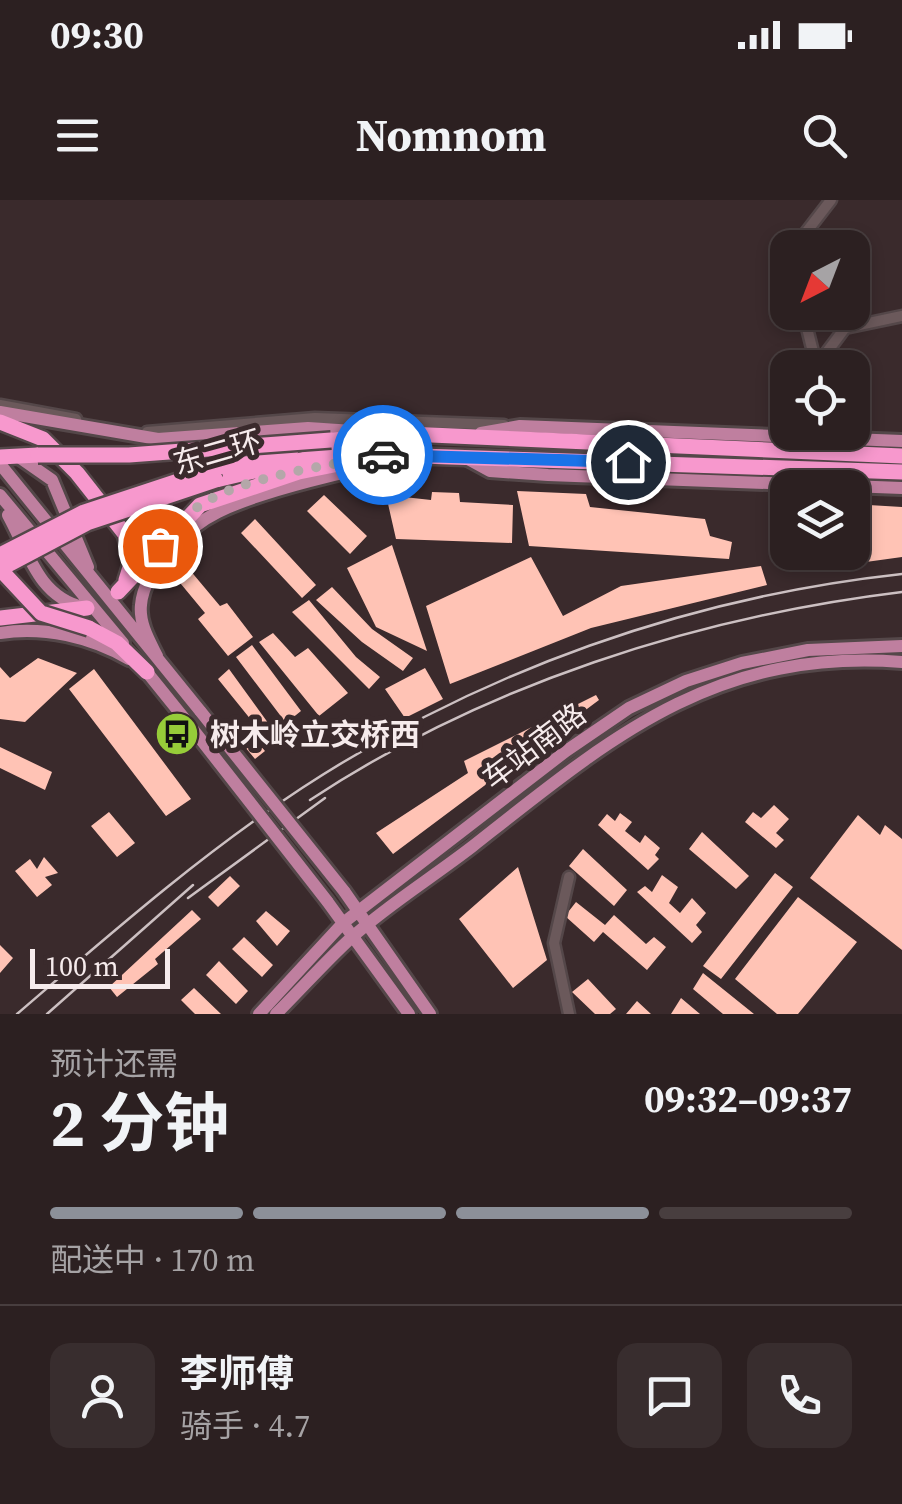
<!DOCTYPE html>
<html lang="zh">
<meta charset="utf-8">
<style>
:root{--surface:#2c2021;--page:#382d2e;--text:#f1f3f6;--muted:#a6a3a5;--line:#483e3f;--accent:#8c9099}
body{margin:0;font-family:"Source Serif 4","Noto Sans SC",serif;background:var(--page);color:var(--text);height:100vh;display:flex;flex-direction:column;font-size:38px;white-space:nowrap}
*{box-sizing:border-box;margin:0}
p{font-size:32px;color:var(--muted)}
.icon{flex:none;width:55px;height:55px;fill:none;stroke:currentColor;stroke-width:2;stroke-linecap:round;stroke-linejoin:round}
.map{position:relative;height:814px;overflow:hidden}
.details{display:flex;flex-direction:column;background:var(--surface);flex:1}
.details>*{flex:none}
.needle{width:65px;rotate:222deg}
.buttons{position:absolute;left:770px;top:30px;display:grid;gap:20px}
.buttons a{display:grid;place-items:center;width:100px;height:100px;border-radius:20px;background:var(--surface);box-shadow:0 5px 15px #0003,0 0 0 2px var(--line);font-size:50px}
.scale{position:absolute;left:30px;bottom:25px;width:140px;box-sizing:border-box;padding-left:10px;border:5px solid #f6ebec;border-top:0;font-size:28px;line-height:35px;white-space:nowrap;color:#f6ebec;-webkit-text-stroke:8px #3a2a2c;paint-order:stroke}
.pin{position:absolute;display:grid;place-items:center;width:85px;height:85px;color:#fff;margin:-42px;border:5px solid #fff;border-radius:50%;box-shadow:0 2px 10px #0007}
.courier{position:absolute;display:grid;place-items:center;width:100px;height:100px;margin:-50px;border:8px solid #1a73e8;border-radius:50%;background:#fff;color:#222;box-shadow:0 2px 12px #0007}
.summary em{font-style:normal;font-weight:700}
.summary div{display:flex;flex-direction:column-reverse}
.summary{display:flex;align-items:center;justify-content:space-between;height:170px;padding:0 50px}
h1{font-size:65px;font-weight:700;line-height:75px}
.bar{display:grid;grid-template-columns:repeat(4,1fr);gap:15px 10px;align-content:center;height:120px;padding:0 50px}
.bar i{height:12px;border-radius:8px;background:var(--line)}
.bar .on{background:var(--accent)}
.bar p{grid-column:span 4}
.line{display:flex;align-items:center;gap:25px;padding:0 50px;border-top:2px solid var(--line)}
.line div{flex:1}
.round{display:grid;place-items:center;flex:none;width:105px;height:105px;border-radius:20px;background:var(--page)}
.status{display:flex;justify-content:space-between;align-items:center;height:70px;padding:0 50px;background:var(--surface);direction:ltr}
.status svg{height:28px;fill:currentColor}
header{display:flex;justify-content:space-between;align-items:center;height:130px;padding:0 50px;background:var(--surface);font-size:45px;font-weight:700}
.map>svg:first-child{display:block}
.building{fill:#ffc3b5}
.lines{fill:none;stroke-linecap:round;stroke-linejoin:round}
.minor-casing{stroke:#544749;stroke-width:15}
.major-casing{stroke:#544749;stroke-width:18}
.highway-casing{stroke:#544749;stroke-width:20}
.minor{stroke:#6b595b;stroke-width:10}
.major{stroke:#bf7f9f;stroke-width:12}
.highway{stroke:#f798cd;stroke-width:15}
.rail{stroke:#ccc0c2;stroke-width:2.5}
.major-bridge-casing{stroke:#544749;stroke-width:18;stroke-linecap:butt}
.highway-bridge-casing{stroke:#544749;stroke-width:20;stroke-linecap:butt}
.major-bridge{stroke:#bf7f9f;stroke-width:12}
.highway-bridge{stroke:#f798cd;stroke-width:15}
.done{stroke:#b4a7a9;stroke-width:10;stroke-dasharray:0 18}
.route{stroke:#1a73e8;stroke-width:12}
.labels{text-anchor:middle;dominant-baseline:central;stroke-width:10;stroke-linejoin:round;paint-order:stroke}
.street-label{font-size:30px;fill:#f6ebec;stroke:#3a2a2c}
.poi-label{font-size:30px;font-weight:bold;fill:#f6ebec;stroke:#3a2a2c;text-anchor:start}
</style>
<div class="status"><b>09:30</b><svg viewBox="0 0 49 12"><path d="M0 12V9h3v3zM5 12V6h3v6zM10 12V3h3v9zM15 12V0h3v12zM26 1h20v11H26zM47 4h2v5h-2z"/></svg></div>
<header><svg class="icon" aria-label="menu" viewBox="0 0 24 24"><path d="M4 6h16M4 12h16M4 18h16"/></svg>Nomnom<svg class="icon" aria-label="search" viewBox="0 0 24 24"><circle cx="10" cy="10" r="6"/><path d="M15 15l6 6"/></svg></header>
<div class="map">
<svg width="902" height="814" viewBox="0 0 902 814">
<rect width="100%" height="100%" fill="#3a2a2c"/>
<path class="building" d="M517,291L586,294L590,307L705,319L710,336L732,342L729,359L529,346Z
M432,292L459,293L460,302L513,305L512,343L396,339L386,295L431,300Z
M324,295L367,336L350,354L307,311Z
M852,304L902,307V357L801,371L802,352H852Z
M255,319L316,385L302,398L241,333Z
M392,345L427,451L376,427L347,368Z
M531,357L563,416L621,386L761,366L767,385L591,428L450,484L426,406Z
M189,369L220,406L227,403L253,437L228,456L198,419L205,413L176,378Z
M332,387L372,429L413,458L403,471L362,442L316,400Z
M309,400L356,457L380,477L369,489L292,412Z
M273,433L295,457L308,448L348,493L319,516L259,442Z
M252,445L301,511L286,523L236,457Z
M38,458L77,473L25,522L0,519V467L10,478Z
M425,468L443,499L405,518L385,489Z
M94,469L191,599L166,616L69,489Z
M229,469L279,538L259,544L265,551L255,559L235,535L245,527L250,533L256,526L218,479Z
M596,495L599,500L393,654L376,633L468,573L464,561Z
M0,547L52,572L45,590L0,568Z
M774,605L789,619L776,633L784,640L776,648L745,622L753,612L761,618Z
M109,612L135,643L117,657L91,626Z
M620,613L632,622L625,631L640,643L645,635L660,648L655,655L659,659L648,670L598,625L607,614L615,621Z
M858,615L880,635L885,625L902,639V750L810,678Z
M702,632L749,676L736,689L689,649Z
M583,649L627,690L614,706L569,666Z
M44,657L58,673L45,677L52,685L37,697L15,671L30,659L37,669Z
M518,667L547,760L513,788L459,719Z
M775,673L793,687L721,779L703,766Z
M662,675L678,687L669,703L680,713L692,698L706,713L696,725L702,732L692,743L637,692L645,686L652,692Z
M230,676L240,686L218,707L208,697Z
M798,697L857,742L798,814H777L735,779Z
M576,702L605,725L614,715L646,744L654,737L666,747L647,770L603,732L594,742L565,716Z
M192,710L201,719L155,759L158,764L117,797L109,787Z
M266,711L290,731L277,746L256,721Z
M244,737L273,765L262,777L232,749Z
M0,745L13,758L0,773Z
M219,761L248,791L236,804L206,775Z
M703,773L754,814H723L693,789Z
M588,779L616,809L610,814H595L572,792Z
M194,788L221,814H195L181,800Z
M681,798L700,814H671Z
M637,801L651,814H626Z"/>
<g class="lines">
<g class="minor-casing">
<path id="minor" d="M794,48L831,0
M803,112L816,164
M815,168L845,128L902,116
M0,205L76,219
M147,232L315,218L504,225
M569,814L554,743L569,677"/>
</g>
<g class="major-casing">
<path id="major" d="M0,212L158,239L308,228L369,232
M481,233L520,226L902,241
M19,257L52,280L88,367
M468,259L490,271L548,275L902,288
M0,264L201,512
M0,295L123,443
M8,315C28,351 38,397 83,407
M0,433C44,426 91,437 129,459
M157,456C149,440 139,423 141,405C144,369 187,327 218,312C263,290 354,269 405,260
M142,466L188,523
M344,691L430,814
M327,701L409,814
M259,814L343,723L566,551L629,508L686,481L742,463L808,450L902,446
M276,814C301,789 325,762 351,738C389,704 433,677 473,646C610,538 714,448 902,462"/>
</g>
<g class="highway-casing">
<path id="highway" d="M0,222L43,239L77,273L125,334L132,361L126,380
M321,242L386,233L902,256
M0,257L38,255
M220,267L293,247
M216,280L331,253L902,272
M118,392L200,305L299,272L359,260
M0,418L87,408
M89,428L117,443L147,472"/>
</g>
<use href="#minor" class="minor"/>
<use href="#major" class="major"/>
<use href="#highway" class="highway"/>
<path class="rail" d="M310,600C484,485 696,417 902,392
M188,698L325,598
M17,814C109,735 200,655 302,588C481,471 689,397 902,374
M47,814L193,685"/>
<g class="major-bridge-casing">
<path id="major-bridge" d="M201,512L344,691
M188,523L327,701"/>
</g>
<g class="highway-bridge-casing">
<path id="highway-bridge" d="M38,255H129L331,240
M0,355L84,312L220,267
M0,369L87,323L216,280
M0,369L41,413L89,428"/>
</g>
<use href="#major-bridge" class="major-bridge"/>
<use href="#highway-bridge" class="highway-bridge"/>
</g>
<g class="lines">
<path class="done" d="M160,346C172,332 183,316 199,306C245,275 329,266 383,255"/>
<path class="route" d="M383,255L628,262"/>
</g>
<defs>
<g id="bus-disc" transform="scale(2.25)"><circle r="9.5" fill="#96cc39" stroke="#3a2a2c"/><path d="M-5-6H5V4H4V6H2V4H-2V6H-4V4H-5ZM-3.5-4V0h7V-4ZM-3.5 1.2v1.5H-2V1.2ZM2 1.2v1.5H3.5V1.2Z" fill="#111"/></g>
</defs>
<g fill-rule="evenodd">
<use href="#bus-disc" x="177" y="534"/>
</g>
<g class="labels">
<g class="street-label">
<text transform="translate(217 252) rotate(-16)">东二环</text>
<text transform="translate(534 546) rotate(-37)">车站南路</text>
</g>
<g class="poi-label">
<text x="210" y="534">树木岭立交桥西</text>
</g>
</g>
</svg>
<div class="buttons">
<a><svg class="needle" viewBox="-14 -14 28 28"><path d="M0-13l5 13h-10z" fill="#e53935"/><path d="M0 13l5-13h-10z" fill="#a6a3a5"/></svg></a>
<a><svg class="icon" aria-label="locate" viewBox="0 0 24 24"><circle cx="12" cy="12" r="6"/><path d="M12 2v4M12 18v4M2 12h4M18 12h4"/></svg></a>
<a><svg class="icon" aria-label="layers" viewBox="0 0 24 24"><path d="M12 4l9 5-9 5-9-5zM3 14l9 5 9-5"/></svg></a>
</div>
<div class="scale">100 m</div>
<div class="pin" style="left:160px;top:346px;background:#ea580c"><svg class="icon" aria-label="bag" viewBox="0 0 24 24"><path d="M5 8h14l-1 12H6zM9 8a3 3 0 0 1 6 0"/></svg></div>
<div class="pin" style="left:628px;top:262px;background:#1f2937"><svg class="icon" aria-label="home" viewBox="0 0 24 24"><path d="M3 11l9-7 9 7M6 9v11h12V9"/></svg></div>
<div class="courier" style="left:383px;top:255px"><svg class="icon" aria-label="car" viewBox="0 0 24 24"><path d="M5 17H2v-5l4-1 3-4h7l3 4 3 1v5h-3M9 17h6M6 11h13"/><circle cx="7" cy="17" r="2"/><circle cx="17" cy="17" r="2"/></svg></div>
</div>
<section class="details">
<div class="summary"><div><h1>2 分钟</h1><p>预计还需</p></div><em>09:32–09:37</em></div>
<div class="bar"><i class="on"></i><i class="on"></i><i class="on"></i><i></i><p>配送中 · 170 m</p></div>
<div class="line" style="height:180px"><a class="round"><svg class="icon" aria-label="person" viewBox="0 0 24 24"><circle cx="12" cy="8" r="4"/><path d="M4 21q1-7 8-7t8 7"/></svg></a><div><b>李师傅</b><p>骑手 · 4.7</p></div><a class="round"><svg class="icon" aria-label="chat" viewBox="0 0 24 24"><path d="M4 5h16v11H9l-5 4z"/></svg></a><a class="round"><svg class="icon" aria-label="phone" viewBox="0 0 24 24"><path d="M5 4h4l2 5-3 2q2 4 5 5l2-3 5 2v4C11 20 4 13 5 4z"/></svg></a></div>
</section>
